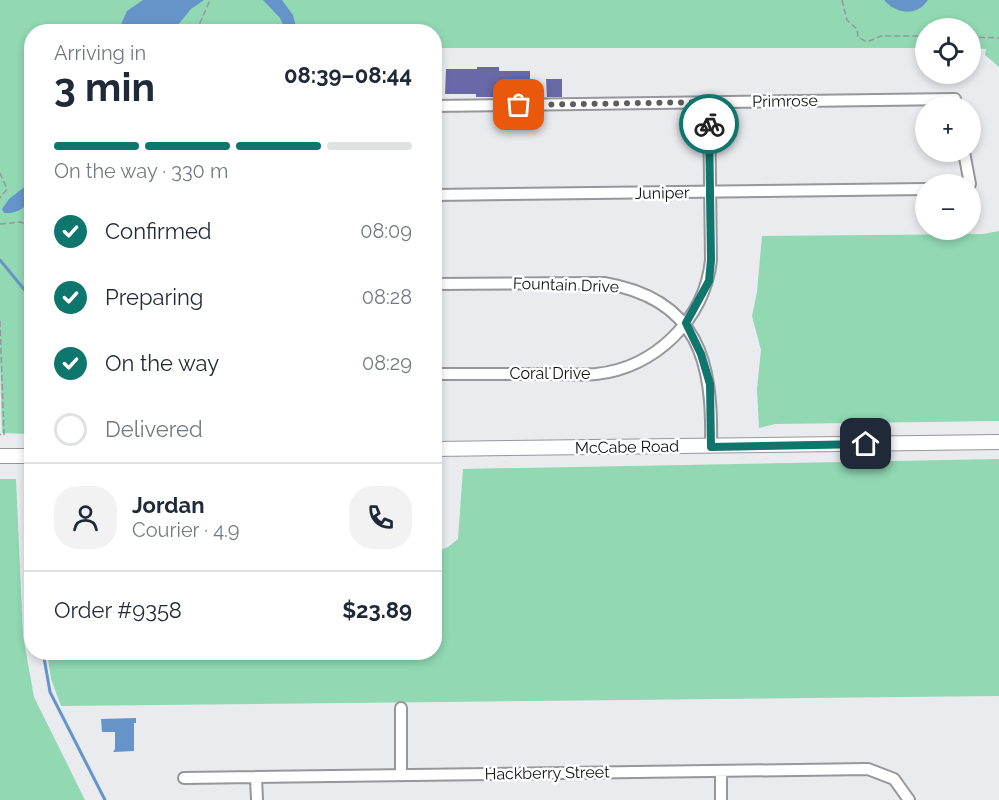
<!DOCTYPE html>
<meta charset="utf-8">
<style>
:root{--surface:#fff;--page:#f2f2f3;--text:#1f2937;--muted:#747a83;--line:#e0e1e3;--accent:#0f766e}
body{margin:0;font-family:Raleway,sans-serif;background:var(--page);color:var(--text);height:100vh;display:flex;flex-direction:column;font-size:22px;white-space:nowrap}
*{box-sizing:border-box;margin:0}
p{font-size:20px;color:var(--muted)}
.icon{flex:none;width:33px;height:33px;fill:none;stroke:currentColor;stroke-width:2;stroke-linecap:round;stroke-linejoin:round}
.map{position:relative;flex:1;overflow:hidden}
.details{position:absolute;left:24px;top:24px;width:418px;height:636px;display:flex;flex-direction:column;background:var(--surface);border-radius:24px;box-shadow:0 3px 9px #0003}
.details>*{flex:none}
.fabs{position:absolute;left:915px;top:18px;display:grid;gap:12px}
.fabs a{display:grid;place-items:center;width:66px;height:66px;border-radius:50%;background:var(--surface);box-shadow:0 3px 9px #0003;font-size:30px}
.pin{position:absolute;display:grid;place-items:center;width:51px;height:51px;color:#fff;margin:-26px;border-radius:12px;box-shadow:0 3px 9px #0006}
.courier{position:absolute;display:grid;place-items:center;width:60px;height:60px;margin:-30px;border:4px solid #0f766e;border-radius:50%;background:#fff;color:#222;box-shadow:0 2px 8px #0007}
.headline em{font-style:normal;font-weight:700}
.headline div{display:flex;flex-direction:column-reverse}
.headline{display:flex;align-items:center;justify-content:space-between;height:102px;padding:0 30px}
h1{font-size:39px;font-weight:700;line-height:45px}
.bar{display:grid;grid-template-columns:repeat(4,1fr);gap:9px 6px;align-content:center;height:72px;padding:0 30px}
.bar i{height:8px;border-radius:4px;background:var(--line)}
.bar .on{background:var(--accent)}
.bar p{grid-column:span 4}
.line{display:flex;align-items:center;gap:15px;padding:0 30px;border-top:2px solid var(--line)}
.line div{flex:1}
.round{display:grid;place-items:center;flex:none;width:63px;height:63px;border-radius:24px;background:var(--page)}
ol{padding:0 30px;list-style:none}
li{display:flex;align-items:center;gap:18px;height:66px}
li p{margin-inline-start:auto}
li .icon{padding:6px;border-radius:50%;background:var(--accent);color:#fff;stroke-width:4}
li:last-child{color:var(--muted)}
li i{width:33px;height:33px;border:3px solid var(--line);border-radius:50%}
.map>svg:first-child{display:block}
.green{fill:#91d8b3}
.water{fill:#6594cb}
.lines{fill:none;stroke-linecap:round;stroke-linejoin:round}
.stream{stroke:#6594cb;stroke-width:3}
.building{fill:#6a69a8}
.minor-casing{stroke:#96969b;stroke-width:14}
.tertiary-casing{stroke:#96969b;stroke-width:16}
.path{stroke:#97989b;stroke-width:1.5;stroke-dasharray:6 3;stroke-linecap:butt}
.minor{stroke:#fff;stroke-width:10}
.tertiary{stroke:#fff;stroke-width:14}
.done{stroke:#5d5d5f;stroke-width:6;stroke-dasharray:0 10.8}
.route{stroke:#0f766e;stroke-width:8}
.labels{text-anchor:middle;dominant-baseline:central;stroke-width:5;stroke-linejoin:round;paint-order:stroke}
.street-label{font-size:16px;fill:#111112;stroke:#fff}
</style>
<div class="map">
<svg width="999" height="800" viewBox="0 0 999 800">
<rect width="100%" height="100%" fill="#eaebef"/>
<path class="green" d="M0,0H999V67L985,55L986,49L971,48L970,28H926L925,48H435V32H32L31,434L2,433L0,363Z
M999,231V421L775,424L759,428L757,389L761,350L752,316L757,292L762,236L983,234Z
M999,459V696L61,706L51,679L47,653L435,652V552L448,547L458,539L463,469Z
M0,479H16L23,636L34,697L85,800H0Z"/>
<path class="water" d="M143,0H204L191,9L173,31H118L127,11Z
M263,0H282L293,15L297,31H286L280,18Z
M884,0H928C917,17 896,14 884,0Z
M31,182V202C22,209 16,214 4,213L2,209L9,199Z
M136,718V723H134V751L113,752L115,749V732H102L101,719Z"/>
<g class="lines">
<path class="stream" d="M0,260L32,299
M43,652L50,692L105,800"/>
</g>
<path class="building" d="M477,67H499V71H530V97H476V94H445L446,69H477Z
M546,79H562V97H547Z"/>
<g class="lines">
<g class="minor-casing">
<path id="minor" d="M435,106L955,99L956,106
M964,152L970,184
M435,195L926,189
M435,284L604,283C699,299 713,362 711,446
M435,374C472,374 509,374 545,374C562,374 579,375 596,374C655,368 705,319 711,260L709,102
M401,708V775
M721,771V800
M256,777L257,800
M184,778L868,769L894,779L909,800"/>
</g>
<g class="tertiary-casing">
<path id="tertiary" d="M435,449L999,442
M0,456H32"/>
</g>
<path class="path" d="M842,0L847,20L857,29L858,37L867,42L881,36H926
M196,32L210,0
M970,37L999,38
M0,173L7,189L0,198
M0,224L21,222L32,227
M0,321L4,435
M0,434L1,435"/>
<use href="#minor" class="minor"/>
<use href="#tertiary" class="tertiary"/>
</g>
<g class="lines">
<path class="done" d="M519,105L709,102V124"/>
<path class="route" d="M709,124L711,260L709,281L686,323L701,354L710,384L711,447L866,444"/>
</g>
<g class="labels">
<g class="street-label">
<text transform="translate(785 101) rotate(-1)">Primrose</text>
<text transform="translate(662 193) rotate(-1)">Juniper</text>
<text transform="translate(566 285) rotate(2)">Fountain Drive</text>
<text x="550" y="373">Coral Drive</text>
<text transform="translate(627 447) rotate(-1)">McCabe Road</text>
<text transform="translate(547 773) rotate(-1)">Hackberry Street</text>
</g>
</g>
</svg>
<div class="fabs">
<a><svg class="icon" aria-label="locate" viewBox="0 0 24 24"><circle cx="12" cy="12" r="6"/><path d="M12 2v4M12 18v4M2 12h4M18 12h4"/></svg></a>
<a>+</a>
<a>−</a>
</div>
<div class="pin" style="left:519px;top:105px;background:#ea580c"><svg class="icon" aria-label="bag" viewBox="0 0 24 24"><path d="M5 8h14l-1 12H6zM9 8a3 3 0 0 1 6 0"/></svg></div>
<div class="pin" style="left:866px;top:444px;background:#1f2937"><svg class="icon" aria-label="home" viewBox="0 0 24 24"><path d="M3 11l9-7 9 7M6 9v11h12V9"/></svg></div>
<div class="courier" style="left:709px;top:124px"><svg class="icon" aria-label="bike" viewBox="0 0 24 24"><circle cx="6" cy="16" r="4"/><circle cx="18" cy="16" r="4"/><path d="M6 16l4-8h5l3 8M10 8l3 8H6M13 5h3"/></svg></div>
<section class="details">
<div class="headline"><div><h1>3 min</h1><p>Arriving in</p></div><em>08:39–08:44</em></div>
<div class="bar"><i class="on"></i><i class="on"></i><i class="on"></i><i></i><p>On the way · 330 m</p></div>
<ol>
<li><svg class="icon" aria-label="check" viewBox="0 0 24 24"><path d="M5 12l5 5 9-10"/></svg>Confirmed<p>08:09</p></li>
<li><svg class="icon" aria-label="check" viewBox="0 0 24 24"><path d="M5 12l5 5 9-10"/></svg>Preparing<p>08:28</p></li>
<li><svg class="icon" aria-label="check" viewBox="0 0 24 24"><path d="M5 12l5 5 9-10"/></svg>On the way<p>08:29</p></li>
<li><i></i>Delivered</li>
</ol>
<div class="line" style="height:108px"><a class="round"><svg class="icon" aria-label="person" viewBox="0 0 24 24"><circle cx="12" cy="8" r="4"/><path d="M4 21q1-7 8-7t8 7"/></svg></a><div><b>Jordan</b><p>Courier · 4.9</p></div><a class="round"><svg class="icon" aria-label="phone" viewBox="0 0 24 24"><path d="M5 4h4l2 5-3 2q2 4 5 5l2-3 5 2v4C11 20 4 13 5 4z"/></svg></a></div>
<div class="line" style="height:78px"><div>Order #9358</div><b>$23.89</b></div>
</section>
</div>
